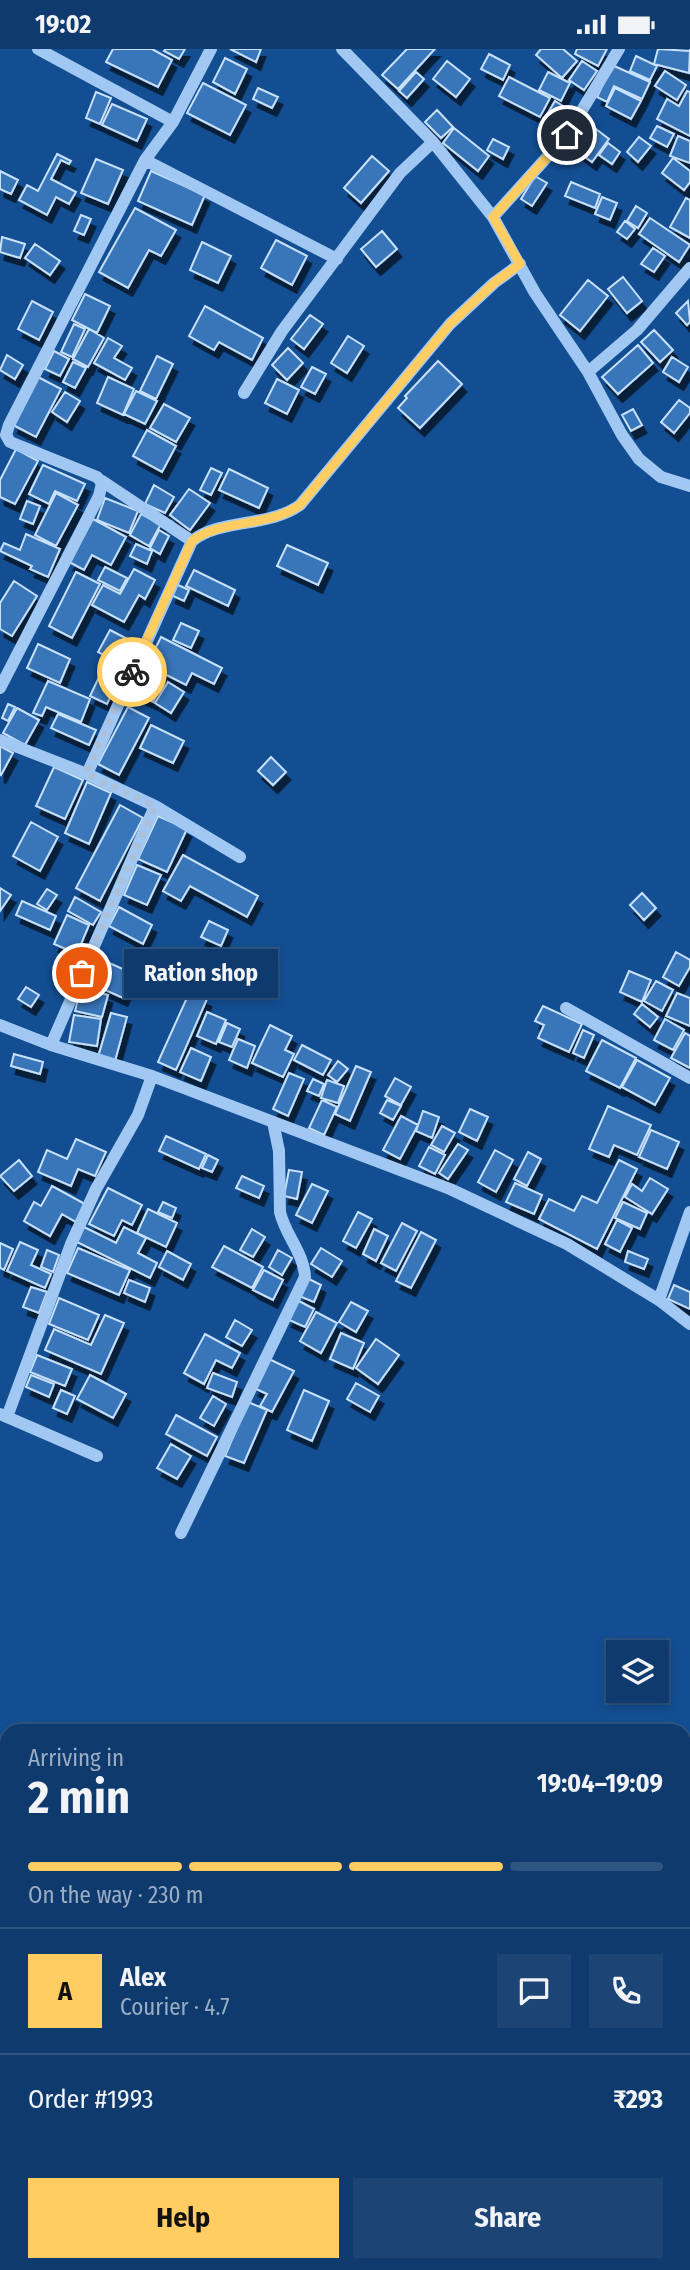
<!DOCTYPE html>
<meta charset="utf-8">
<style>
:root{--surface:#0e3a6e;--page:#1c4576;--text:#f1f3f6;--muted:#9badc2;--line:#2e5481;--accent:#ffcd62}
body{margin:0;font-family:"Fira Sans Condensed",sans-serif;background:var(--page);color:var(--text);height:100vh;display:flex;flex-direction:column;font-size:26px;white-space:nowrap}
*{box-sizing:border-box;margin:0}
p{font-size:23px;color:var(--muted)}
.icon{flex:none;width:38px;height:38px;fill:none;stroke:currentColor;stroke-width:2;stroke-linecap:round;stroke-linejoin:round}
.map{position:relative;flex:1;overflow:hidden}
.details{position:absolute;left:0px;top:1675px;width:691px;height:548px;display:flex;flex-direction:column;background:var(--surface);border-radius:21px 21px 0 0;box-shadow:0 4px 10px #0003,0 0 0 2px var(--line)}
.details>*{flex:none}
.tools{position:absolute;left:606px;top:1591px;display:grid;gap:14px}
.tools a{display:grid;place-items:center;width:63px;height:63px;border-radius:0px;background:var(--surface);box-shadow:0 4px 10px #0003,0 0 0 2px var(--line);font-size:35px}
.pin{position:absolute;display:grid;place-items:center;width:60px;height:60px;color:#fff;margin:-30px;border:4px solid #fff;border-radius:50%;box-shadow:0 2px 7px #0007}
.courier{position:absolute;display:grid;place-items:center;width:70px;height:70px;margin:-35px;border:5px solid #ffcd62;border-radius:50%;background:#fff;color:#222;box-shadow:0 2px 9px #0007}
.bubble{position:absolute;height:49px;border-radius:0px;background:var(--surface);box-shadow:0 4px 10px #0003,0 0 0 2px var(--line);font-size:23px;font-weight:700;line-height:49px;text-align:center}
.headline em{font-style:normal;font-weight:700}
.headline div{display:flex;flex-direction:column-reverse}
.headline{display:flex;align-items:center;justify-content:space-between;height:119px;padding:0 28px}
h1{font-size:46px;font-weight:700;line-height:52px}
.bar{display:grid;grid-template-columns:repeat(4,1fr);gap:10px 7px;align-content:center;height:84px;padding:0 28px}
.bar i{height:9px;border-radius:5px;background:var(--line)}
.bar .active{background:var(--accent)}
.bar p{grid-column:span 4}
.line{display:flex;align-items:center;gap:18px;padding:0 28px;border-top:2px solid var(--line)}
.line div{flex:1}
.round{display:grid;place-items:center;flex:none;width:74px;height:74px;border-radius:0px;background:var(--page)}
.button{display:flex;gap:14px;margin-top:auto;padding:14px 28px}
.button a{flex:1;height:80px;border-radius:0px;background:var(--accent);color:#111;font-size:28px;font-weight:700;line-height:80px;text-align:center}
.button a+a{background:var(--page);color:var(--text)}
.status{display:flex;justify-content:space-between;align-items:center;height:49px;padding:0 35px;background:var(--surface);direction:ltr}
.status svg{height:19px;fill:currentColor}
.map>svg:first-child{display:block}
.building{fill:#3775b9;stroke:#c8e1fc;stroke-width:2;filter:url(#shadow)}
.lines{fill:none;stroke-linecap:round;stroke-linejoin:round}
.minor{stroke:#a1c8f2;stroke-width:12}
.done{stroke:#acc1d9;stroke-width:7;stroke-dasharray:0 12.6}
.route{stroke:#ffcd62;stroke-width:9}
</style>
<div class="status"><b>19:02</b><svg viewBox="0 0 49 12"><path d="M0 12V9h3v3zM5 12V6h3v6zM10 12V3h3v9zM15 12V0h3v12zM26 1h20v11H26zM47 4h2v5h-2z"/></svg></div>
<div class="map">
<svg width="690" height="2221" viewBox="0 0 690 2221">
<defs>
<filter id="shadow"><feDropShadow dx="4.5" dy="8" stdDeviation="0" flood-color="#0009"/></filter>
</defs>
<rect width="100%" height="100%" fill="#134e92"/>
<path class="building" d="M113,0H152L172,11L158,38L106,13Z
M166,0H185L179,10L164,2Z
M230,0H261L256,13Z
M407,0H435L398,40L382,26Z
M541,0H563L577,12L562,29L536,6Z
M577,0H607L598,17L575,5Z
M658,0L690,2V0L689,24L654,15Z
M489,5L510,16L503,31L481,20Z
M636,7L657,17L650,31L630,22Z
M225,9L247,20L235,45L213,33Z
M447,12L470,30L456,48L433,30Z
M582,12L597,22L584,41L569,31Z
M612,16L650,33L642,50L614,37L607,53L597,48Z
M665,22L686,36L677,51L655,37Z
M416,23L424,30L407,49L399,42Z
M548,23L570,34L561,52L539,41Z
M509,28L550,49L540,68L499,47Z
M203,34L246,56L230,86L187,64Z
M258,39L278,48L272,59L253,50Z
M615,39L641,52L631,70L606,57Z
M687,42L690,43V87L657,70L667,50L679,57Z
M96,43L111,49L100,75L86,69Z
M555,52L566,59L555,75L545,69Z
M112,55L147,70L137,92L102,76Z
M437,61L453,78L441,89L425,73Z
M584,71L609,90L592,113L567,95Z
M657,77L674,85L667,98L650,89Z
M454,79L489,107L478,122L443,94Z
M678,87L690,92V114L670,107Z
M639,88L651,97L638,113L627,103Z
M493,90L509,98L503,110L487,101Z
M608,94L620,103L612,115L599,106Z
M57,105L71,112L69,115L61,111L51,130L76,143L69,155L56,148L47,166L19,151L27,136L38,142Z
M372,107L389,122L361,154L344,139Z
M673,109L690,122V133L684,141L662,124Z
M96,110L123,121L108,155L81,144Z
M0,122L18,131L11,145L0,140Z
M151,122L205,146L192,176L138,152Z
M535,127L547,134L532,157L521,150Z
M571,133L600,145L595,159L565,147Z
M602,148L617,154L610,171L595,165Z
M686,149L690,151V189L670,178Z
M636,157L647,164L638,179L627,172Z
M135,159L176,181L161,207L149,201L128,239L99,223Z
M81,166L91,170L84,186L74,182Z
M650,169L690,196L679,213L639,185Z
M625,172L635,180L627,190L617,183Z
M382,182L397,200L376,218L361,200Z
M2,188L25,195L20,209L0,203Z
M276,191L307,207L292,236L261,219Z
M202,193L231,207L218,234L190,221Z
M35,195L60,212L50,226L25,209Z
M653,199L665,207L654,223L641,215Z
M623,228L642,252L627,264L608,240Z
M588,231L608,247L580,282L560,266Z
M85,245L110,257L97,284L72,271Z
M32,252L53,263L39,291L18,280Z
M688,252L690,273L687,276L676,264Z
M205,257L263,289L252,311L219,293L214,301L189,287Z
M310,266L323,275L304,300L291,290Z
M74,275L85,280L72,308L61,303Z
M89,280L104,289L88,318L73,310Z
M654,281L673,301L660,313L641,293Z
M348,287L364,297L347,324L331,314Z
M108,289L122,297L114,309L132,319L125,331L94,314Z
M638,296L653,314L618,345L602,328Z
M288,299L303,314L287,331L272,316Z
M54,302L69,310L60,327L45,320Z
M7,306L23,316L15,330L0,321Z
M157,307L173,315L156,350L140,342Z
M672,308L688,318L679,333L663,323Z
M438,312L462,335L420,379L398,359L407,349L405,347Z
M73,313L86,319L75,339L63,333Z
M312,318L326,325L315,345L301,338Z
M38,328L61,340L36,388L13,376Z
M108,328L134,340L123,366L97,354Z
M277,330L299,341L287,365L265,354Z
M136,342L157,352L145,375L124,365Z
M65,343L80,352L67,373L52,363Z
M679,351L690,359V364L674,384L661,373Z
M164,355L190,369L176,393L150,379Z
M633,360L642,376L631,382L622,366Z
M147,381L176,397L162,423L133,407Z
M16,400L38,412L15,455L0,448V431Z
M43,416L85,435L77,452L55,442L49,455L29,445Z
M211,419L222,424L211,446L200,441Z
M229,420L268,439L259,459L219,441Z
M154,436L174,448L165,464L145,455Z
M189,440L210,454L190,481L170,466Z
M56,444L78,456L56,497L35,486Z
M105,449L138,462L129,484L97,471Z
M27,452L40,457L33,475L20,470Z
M141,465L161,475L149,497L130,486Z
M93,470L126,488L111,516L92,506L84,521L69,513Z
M159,481L169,487L160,505L150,499Z
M26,485L60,500L48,528L30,520L32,517L0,502L4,494L20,501Z
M136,495L152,502L147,515L130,507Z
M287,496L328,514L318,536L277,517Z
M105,518L127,529L120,542L98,531Z
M134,520L155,531L145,550L139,546L124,573L92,556L103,536L120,545Z
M194,521L235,541L228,557L186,537Z
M76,523L100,535L72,589L49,577Z
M14,532L37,547L12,587L0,580V554Z
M176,535L189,541L184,552L171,546Z
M181,574L199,582L191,599L173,591Z
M110,581L137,595L125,617L98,603Z
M161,588L222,619L214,635L192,624L186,636L147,616Z
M38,595L70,610L60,634L27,619Z
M146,622L164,631L153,653L136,645Z
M99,628L116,636L107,655L90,647Z
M48,632L90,650L81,673L46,658L42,667L33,664Z
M168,633L184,643L171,664L155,654Z
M8,655L15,658L8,672L2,669Z
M128,658L149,669L119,726L98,715Z
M17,659L39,671L25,696L3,684Z
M58,665L96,681L89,696L51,679Z
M151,676L184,692L173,714L140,699Z
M0,697L13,704L1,726L0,725Z
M271,708L286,723L273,736L258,722Z
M54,718L83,731L65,770L36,757Z
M87,733L111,744L89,795L65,784Z
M120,756L143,769L100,852L76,839Z
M158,767L187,780L167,823L138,810Z
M31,773L58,788L40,822L13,807Z
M183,806L258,847L247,868L190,837L181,852L163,842Z
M137,816L161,826L147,856L124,846Z
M0,839L11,846L0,862Z
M47,840L57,846L47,861L37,855Z
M642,844L656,859L644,871L630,856Z
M75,848L101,863L93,876L68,862Z
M22,852L56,867L50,881L16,866Z
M119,858L152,876L143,895L109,877Z
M67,866L89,876L77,905L54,895Z
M209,872L228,881L221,897L201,888Z
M676,903L690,911V918L679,937L663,928Z
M96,908L134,925L123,949L85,932Z
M629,922L651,931L642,953L620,943Z
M656,932L673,941L662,962L644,952Z
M26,938L39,946L31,958L18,950Z
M81,939L108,946L102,968L75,962Z
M190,942L207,950L176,1021L158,1013Z
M677,944L690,949V977L666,967Z
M642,955L658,968L650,978L634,965Z
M543,957L582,975L569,1003L538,989L544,976L535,972Z
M207,963L226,971L216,995L197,987Z
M111,964L127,968L115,1012L98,1008Z
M74,966L101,970L97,997L69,993Z
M665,970L684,981L673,1001L654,991Z
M227,974L240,980L232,998L219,993Z
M270,976L292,987L285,1001L294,1005L283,1028L252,1014Z
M583,981L594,986L584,1009L573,1004Z
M685,984L690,987V1019L671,1009Z
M238,990L255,997L247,1019L229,1011Z
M602,991L636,1009L620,1039L586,1022Z
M302,996L331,1011L323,1026L294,1011Z
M191,999L211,1008L201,1032L180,1023Z
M14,1005L43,1013L40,1025L11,1017Z
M637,1011L670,1029L655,1056L622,1038Z
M338,1012L348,1020L337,1033L328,1026Z
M356,1017L371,1023L350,1072L335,1065Z
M289,1024L304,1030L288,1067L273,1060Z
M395,1029L411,1038L401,1056L385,1047Z
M313,1030L324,1035L319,1047L307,1042Z
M327,1031L344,1037L338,1054L321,1049Z
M322,1051L337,1058L324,1086L309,1079Z
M387,1051L401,1057L393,1071L380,1064Z
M608,1057L651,1076L637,1106L614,1096L609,1108L589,1100Z
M470,1060L488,1068L477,1092L459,1083Z
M423,1062L439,1068L432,1089L416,1082Z
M401,1067L418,1076L400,1110L383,1101Z
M442,1077L455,1084L444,1103L431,1096Z
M651,1081L679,1093L667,1120L639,1108Z
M166,1087L206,1105L199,1120L159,1102Z
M76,1090L106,1103L95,1127L78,1120L71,1137L38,1123L47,1101L67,1110Z
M458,1095L468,1101L448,1130L439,1124Z
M429,1098L445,1106L435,1125L419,1117Z
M495,1101L513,1111L496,1143L478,1133Z
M528,1103L541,1110L527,1137L514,1130Z
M208,1106L218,1111L212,1123L202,1119Z
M19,1111L32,1127L14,1142L0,1127Z
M619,1111L637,1120L597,1200L539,1170L549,1150L574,1162L582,1147L597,1154Z
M289,1121L302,1123L297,1150L284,1147Z
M242,1127L264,1137L259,1149L236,1139Z
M650,1129L668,1140L652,1165L625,1148L632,1135L642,1142Z
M515,1134L542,1146L534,1165L506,1153Z
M312,1135L328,1142L312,1174L296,1166Z
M52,1137L85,1155L76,1173L62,1165L50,1187L24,1172L34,1153L41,1157Z
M108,1139L142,1156L132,1176L122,1171L114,1187L89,1175Z
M163,1153L176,1159L172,1169L158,1163Z
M623,1153L647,1164L640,1180L615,1169Z
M148,1160L177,1174L166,1198L137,1184Z
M358,1163L372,1170L356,1199L343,1192Z
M617,1171L632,1179L620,1203L605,1195Z
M402,1174L417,1182L396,1222L381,1214Z
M84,1178L116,1194L124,1178L146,1189L138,1204L157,1214L150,1229L77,1193Z
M252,1180L265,1188L253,1208L240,1201Z
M374,1180L388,1187L376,1212L363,1205Z
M421,1183L436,1191L411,1239L396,1232Z
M20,1193L38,1201L31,1216L51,1225L45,1239L7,1222Z
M0,1194L13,1200L4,1221L0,1219Z
M224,1197L263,1218L252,1239L212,1218Z
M78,1199L130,1221L119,1246L67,1224Z
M321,1199L342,1212L332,1228L311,1215Z
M47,1201L59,1206L53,1223L41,1218Z
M278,1201L292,1209L282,1226L269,1218Z
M167,1202L191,1215L183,1231L159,1218Z
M628,1202L648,1210L644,1220L625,1213Z
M264,1221L283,1231L273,1251L253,1241Z
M307,1229L321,1236L314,1253L299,1247Z
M129,1231L150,1239L145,1253L124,1244Z
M674,1236L690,1243V1260L668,1250Z
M31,1238L47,1243L39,1264L23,1258Z
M59,1249L99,1266L88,1291L49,1275Z
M297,1251L314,1260L305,1278L287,1270Z
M351,1253L368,1262L356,1283L339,1273Z
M316,1263L337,1274L321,1304L300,1292Z
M105,1266L124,1274L101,1325L45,1301L54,1280L91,1296Z
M235,1271L252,1281L242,1297L226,1288Z
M341,1284L364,1294L353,1320L330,1310Z
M205,1285L240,1304L232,1319L216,1311L204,1335L184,1324Z
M376,1290L399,1306L378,1335L356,1319Z
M37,1306L72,1320L65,1337L30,1323Z
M269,1310L294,1322L272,1363L260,1357L267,1345L254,1339Z
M213,1324L237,1333L232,1348L207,1339Z
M31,1326L54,1335L49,1348L26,1338Z
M90,1326L126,1345L113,1369L77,1350Z
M356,1334L379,1347L370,1363L347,1350Z
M61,1341L75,1347L67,1365L53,1359Z
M304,1341L329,1352L312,1392L287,1381Z
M213,1347L226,1355L214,1377L200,1369Z
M248,1353L267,1361L244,1414L225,1407Z
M176,1366L217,1388L207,1407L166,1385Z
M171,1395L191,1407L177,1430L157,1419Z"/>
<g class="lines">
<path class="minor" d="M38,0L173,73
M342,0L433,93L493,168L535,244L588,323L622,386L639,410L661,428L690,437
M145,111L337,210
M493,168L567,86L619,0
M588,323L637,281L690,219
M244,344L282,282L400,124L433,93
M102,432L192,492
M0,639L99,447L102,434L97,428L10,393L6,386L9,376L145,111L173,73L211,0
M0,691L87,725L155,757L240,808
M87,725L192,492C221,469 268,479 300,456L450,275L494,234L520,215
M566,959L690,1029
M0,976L51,996L152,1027L450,1140L567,1195L659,1251L690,1275
M51,996L155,757
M659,1251L690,1163
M0,1365L97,1407
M7,1368L71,1195L96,1140L138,1066L152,1027
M181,1484L305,1228C304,1204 285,1186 280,1163L279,1102L273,1073"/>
</g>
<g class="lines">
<path class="done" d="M82,924L155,757L86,725L132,623"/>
<path class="route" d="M132,623L192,492C220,470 267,479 300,456L450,275L494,234L520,215L493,168L567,86"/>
</g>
</svg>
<div class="tools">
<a><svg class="icon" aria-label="layers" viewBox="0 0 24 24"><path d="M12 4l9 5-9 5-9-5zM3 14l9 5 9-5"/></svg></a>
</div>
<div class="pin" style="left:82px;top:924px;background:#ea580c"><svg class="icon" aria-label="bag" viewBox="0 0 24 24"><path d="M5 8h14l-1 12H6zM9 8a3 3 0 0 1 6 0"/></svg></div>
<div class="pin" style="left:567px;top:86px;background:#1f2937"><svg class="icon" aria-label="home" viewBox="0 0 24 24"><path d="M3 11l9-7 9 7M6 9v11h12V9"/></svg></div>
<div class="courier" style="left:132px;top:623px"><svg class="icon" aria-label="bike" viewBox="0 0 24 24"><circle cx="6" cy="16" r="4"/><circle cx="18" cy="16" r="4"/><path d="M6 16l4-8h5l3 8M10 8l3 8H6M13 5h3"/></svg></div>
<div class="bubble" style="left:124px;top:900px;width:154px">Ration shop</div>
<section class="details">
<div class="headline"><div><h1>2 min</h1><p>Arriving in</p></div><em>19:04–19:09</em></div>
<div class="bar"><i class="active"></i><i class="active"></i><i class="active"></i><i></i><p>On the way · 230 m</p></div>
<div class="line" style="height:126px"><b class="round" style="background:var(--accent);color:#111">A</b><div><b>Alex</b><p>Courier · 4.7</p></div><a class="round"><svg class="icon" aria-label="chat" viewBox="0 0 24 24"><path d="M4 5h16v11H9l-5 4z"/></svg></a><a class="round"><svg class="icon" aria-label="phone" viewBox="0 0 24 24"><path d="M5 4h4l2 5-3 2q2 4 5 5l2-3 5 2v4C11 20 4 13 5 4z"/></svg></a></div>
<div class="line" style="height:91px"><div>Order #1993</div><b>₹293</b></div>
<div class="button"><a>Help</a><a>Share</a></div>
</section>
</div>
